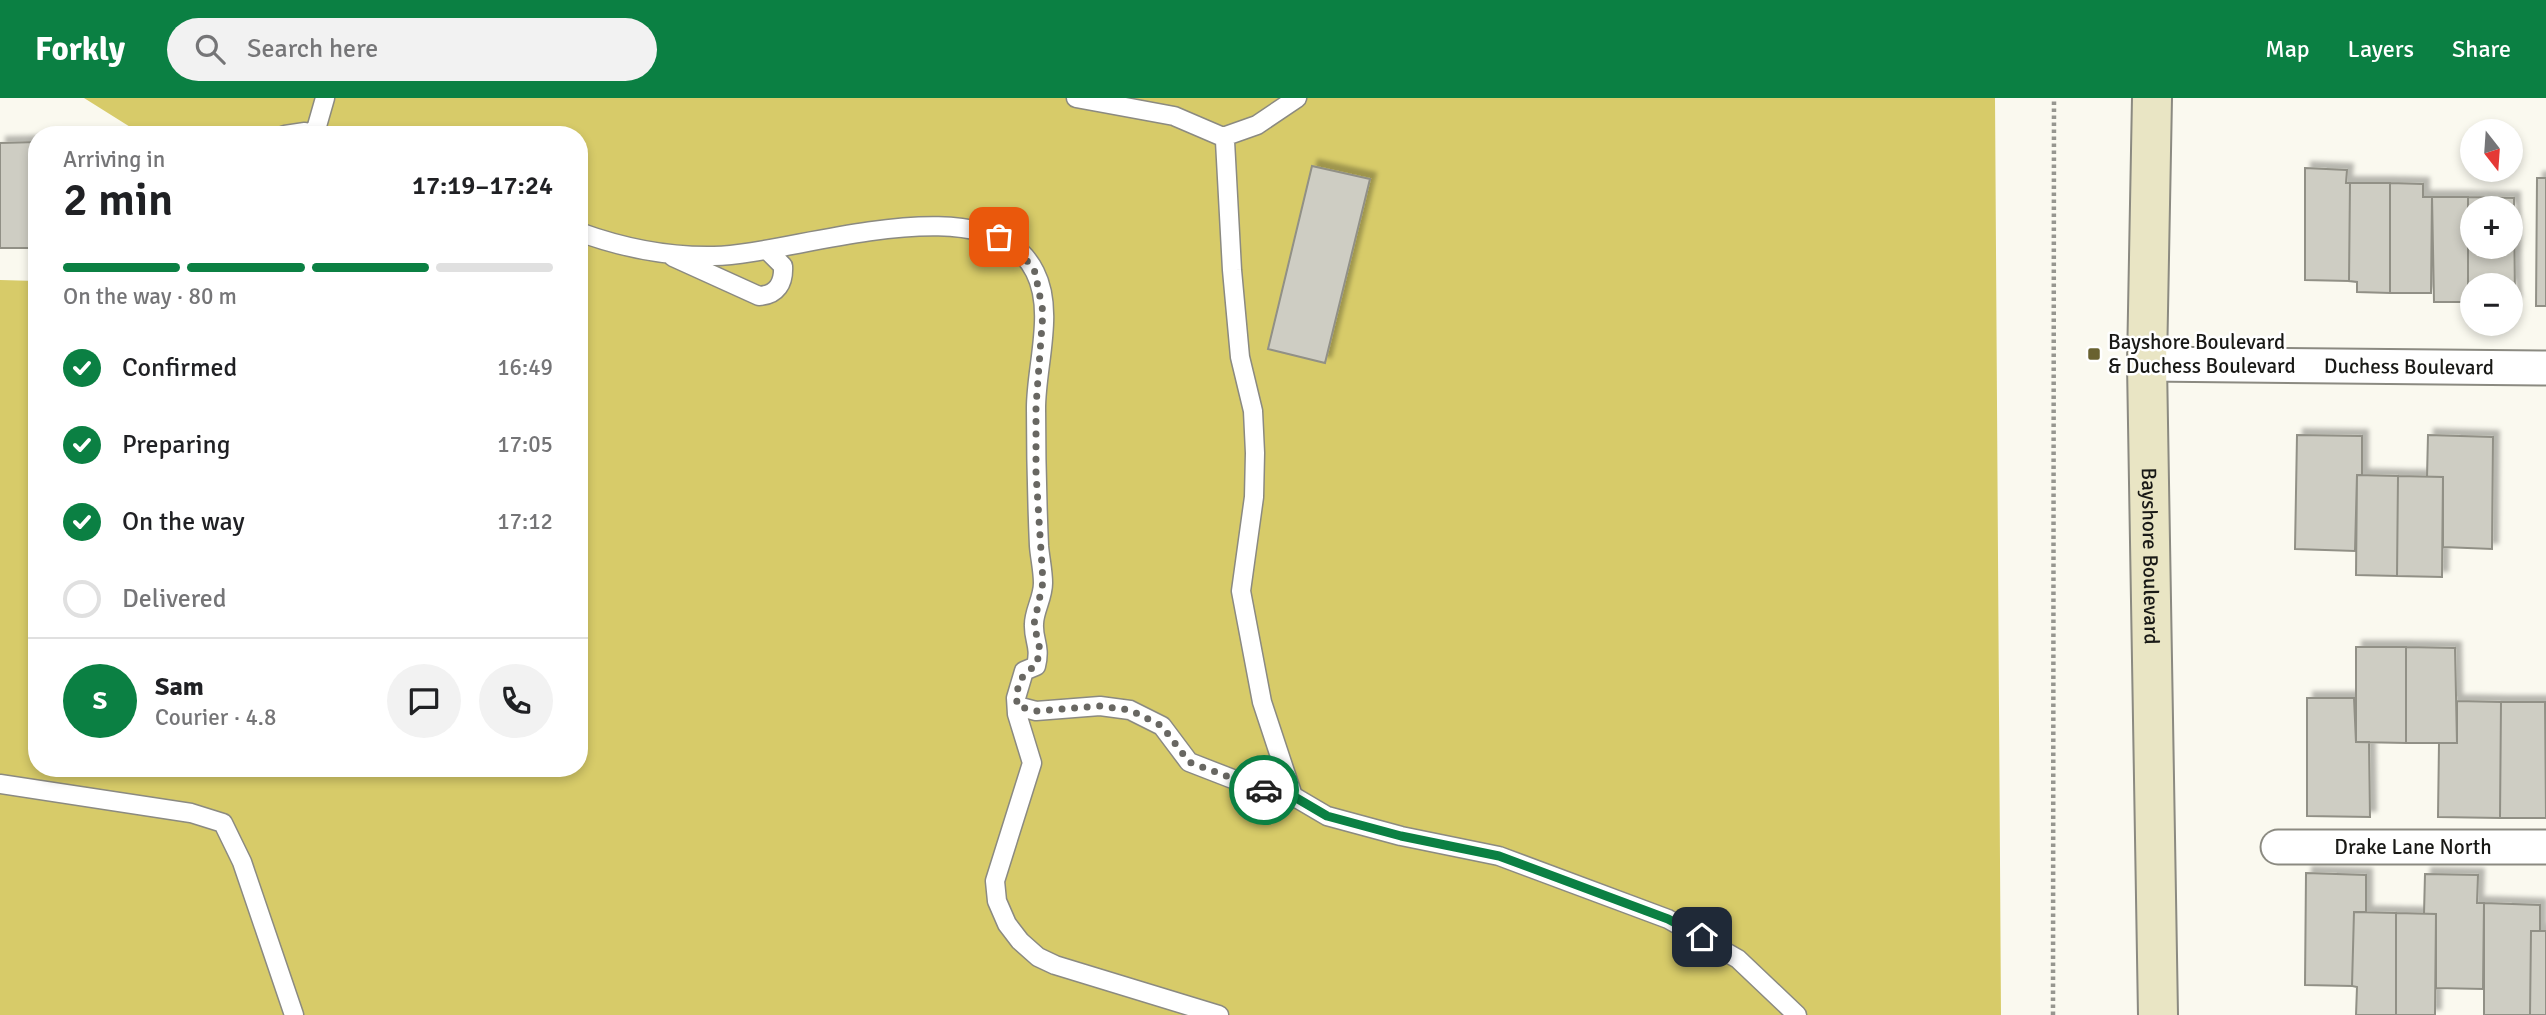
<!DOCTYPE html>
<meta charset="utf-8">
<style>
:root{--surface:#fff;--page:#f2f2f2;--text:#202124;--muted:#757577;--line:#e0e0e0;--accent:#0b8043}
body{margin:0;font-family:Signika,sans-serif;background:var(--page);color:var(--text);height:100vh;display:flex;flex-direction:column;font-size:26px;white-space:nowrap}
*{box-sizing:border-box;margin:0}
p{font-size:23px;color:var(--muted)}
.icon{flex:none;width:38px;height:38px;fill:none;stroke:currentColor;stroke-width:2;stroke-linecap:round;stroke-linejoin:round}
.map{position:relative;flex:1;overflow:hidden}
.side{position:absolute;left:28px;top:28px;width:560px;height:651px;display:flex;flex-direction:column;background:var(--surface);border-radius:28px;box-shadow:0 4px 10px #0003}
.side>*{flex:none}
.needle{width:46px;rotate:163deg}
.fabs{position:absolute;left:2460px;top:21px;display:grid;gap:14px}
.fabs a{display:grid;place-items:center;width:63px;height:63px;border-radius:50%;background:var(--surface);box-shadow:0 4px 10px #0003;font-size:35px}
.pin{position:absolute;display:grid;place-items:center;width:60px;height:60px;color:#fff;margin:-30px;border-radius:14px;box-shadow:0 4px 10px #0006}
.courier{position:absolute;display:grid;place-items:center;width:70px;height:70px;margin:-35px;border:5px solid #0b8043;border-radius:50%;background:#fff;color:#222;box-shadow:0 2px 9px #0007}
.headline em{font-style:normal;font-weight:600}
.headline div{display:flex;flex-direction:column-reverse}
.headline{display:flex;align-items:center;justify-content:space-between;height:119px;padding:0 35px}
h1{font-size:46px;font-weight:600;line-height:52px}
.bar{display:grid;grid-template-columns:repeat(4,1fr);gap:10px 7px;align-content:center;height:84px;padding:0 35px}
.bar i{height:9px;border-radius:5px;background:var(--line)}
.bar .selected{background:var(--accent)}
.bar p{grid-column:span 4}
.line{display:flex;align-items:center;gap:18px;padding:0 35px;border-top:2px solid var(--line)}
.line div{flex:1}
.round{display:grid;place-items:center;flex:none;width:74px;height:74px;border-radius:37px;background:var(--page)}
ol{padding:0 35px;list-style:none}
li{display:flex;align-items:center;gap:21px;height:77px}
li p{margin-inline-start:auto}
li .icon{padding:7px;border-radius:50%;background:var(--accent);color:#fff;stroke-width:4}
li:last-child{color:var(--muted)}
li i{width:38px;height:38px;border:4px solid var(--line);border-radius:50%}
header{display:flex;align-items:center;gap:42px;box-sizing:border-box;height:98px;padding:0 35px;background:var(--accent);color:#fff}
header strong{font-size:33px}
nav{display:flex;gap:38px;margin-inline-start:auto;font-size:24px}
.search{width:490px;height:63px;background:var(--page);display:flex;align-items:center;gap:18px;box-sizing:border-box;padding:0 24px;border-radius:38px;color:var(--muted);font-size:26px}
.map>svg:first-child{display:block}
.green{fill:#d7cb69}
.building{fill:#cecdc3;stroke:#919086;stroke-width:2;fill-rule:evenodd;filter:url(#shadow)}
.lines{fill:none;stroke-linecap:round;stroke-linejoin:round}
.service-casing{stroke:#8b8a81;stroke-width:21}
.minor-casing{stroke:#8b8a81;stroke-width:37}
.secondary-casing{stroke:#8b8a81;stroke-width:42}
.path{stroke:#96968f;stroke-width:4.5;stroke-dasharray:3.5 3.5;stroke-linecap:butt}
.service{stroke:#fff;stroke-width:18}
.minor{stroke:#fff;stroke-width:33}
.secondary{stroke:#e9e5c4;stroke-width:38}
.done{stroke:#686762;stroke-width:7;stroke-dasharray:0 12.6}
.route{stroke:#0b8043;stroke-width:9}
.poi-dot{fill:#69622f;stroke:#fff;stroke-width:2.5}
.labels{text-anchor:middle;dominant-baseline:central;stroke-width:5;stroke-linejoin:round;paint-order:stroke}
.poi-label{font-size:21px;fill:#191916;stroke:#fff;text-anchor:start}
.street-label{font-size:21px;fill:#191916;stroke:#fff}
</style>
<header>
<strong>Forkly</strong>
<div class="search"><svg class="icon" aria-label="search" viewBox="0 0 24 24"><circle cx="10" cy="10" r="6"/><path d="M15 15l6 6"/></svg>Search here</div>
<nav><a>Map</a><a>Layers</a><a>Share</a></nav>
</header>
<div class="map">
<svg width="2546" height="917" viewBox="0 0 2546 917">
<defs>
<filter id="shadow"><feDropShadow dx="6" dy="-6" stdDeviation="2" flood-color="#0004"/></filter>
</defs>
<rect width="100%" height="100%" fill="#faf9ef"/>
<path class="green" d="M84,0H1995L2001,917H0V182L37,183V670H579V37H143Z"/>
<path class="building" d="M37,44V150H0V45Z
M1312,68L1370,81L1325,265L1268,251Z
M2305,70L2347,72L2346,85H2350L2349,183L2305,182Z
M2537,80H2546V208H2536Z
M2350,85H2390V195L2357,194V184L2349,183Z
M2390,85L2423,86V99H2432L2431,195H2390Z
M2432,99H2468V204H2434Z
M2468,99L2514,100L2515,205H2511V187H2473V204H2468ZM2473,110H2511V149H2473Z
M2297,337L2362,338V377H2357L2355,453L2295,451Z
M2428,337L2493,339L2492,451L2443,449V379H2427Z
M2357,377L2398,378L2397,478L2356,477Z
M2398,378L2443,379L2442,479L2397,478Z
M2356,549H2406V645L2356,644Z
M2406,549L2455,550L2457,645H2406Z
M2307,600H2354L2356,644H2369L2370,719L2307,718Z
M2457,603L2501,604L2500,720L2438,719L2439,645H2457Z
M2501,604H2545L2546,720H2500Z
M2306,775L2366,777V814H2354L2352,888L2305,887Z
M2425,776L2478,777L2477,805H2484L2483,891L2436,890V816H2424Z
M2484,805L2540,807V833H2531L2530,917H2484Z
M2354,814L2396,815V917H2356L2357,889L2352,888Z
M2396,815L2436,816L2435,917H2396Z
M2531,833H2546V917H2530Z"/>
<g class="lines">
<g class="service-casing">
<path id="service" d="M1076,0L1174,18L1223,39L1225,43L1232,172L1240,259L1253,313L1255,355L1254,399L1241,493L1262,604L1293,698L1327,718L1401,738L1499,758L1668,821L1738,861L1797,917
M315,35L325,0
M285,37L305,34L320,37
M1223,39L1257,27L1297,0
M579,134C623,150 667,159 714,158C793,157 990,82 1035,174C1055,213 1036,268 1036,310C1036,356 1037,402 1039,448C1040,460 1043,473 1043,485C1043,500 1034,513 1034,526C1033,542 1041,548 1036,568L1024,573L1016,600L1017,616L1032,665L995,783L997,803L1007,826L1020,843L1038,859L1055,867L1219,917
M673,159L759,198C777,197 784,185 783,168L767,152
M1017,608L1036,613L1100,608L1130,612L1162,628L1189,664L1256,690L1293,698
M0,686L191,715L223,725L242,764L294,917"/>
</g>
<g class="minor-casing">
<g id="minor">
<path id="s1" d="M2147,266L2546,270"/>
<path id="s2" d="M2278,749H2546"/>
</g>
</g>
<g class="secondary-casing">
<g id="secondary">
<path id="s3" d="M2152,0L2147,266L2158,917"/>
</g>
</g>
<path class="path" d="M2053,917L2054,0"/>
<use href="#service" class="service"/>
<use href="#minor" class="minor"/>
<use href="#secondary" class="secondary"/>
</g>
<g class="lines">
<path class="done" d="M999,139L1020,153L1035,174L1043,214L1036,308V375L1043,484L1034,526L1040,552L1036,568C1019,576 1016,590 1017,608L1036,613L1100,608L1130,612L1162,628L1189,664L1264,692"/>
<path class="route" d="M1264,692L1293,698L1327,718L1401,738L1499,758L1668,821L1702,839"/>
</g>
<rect class="poi-dot" x="2087" y="249" width="14" height="14" rx="3.5"/>
<g class="labels">
<g class="poi-label">
<text x="2108" y="244">Bayshore Boulevard<tspan x="2108" dy="24">&amp; Duchess Boulevard</tspan></text>
</g>
<g class="street-label">
<text stroke="none"><textPath href="#s1" startOffset="262">Duchess Boulevard</textPath></text>
<text stroke="none"><textPath href="#s3" startOffset="458">Bayshore Boulevard</textPath></text>
<text stroke="none"><textPath href="#s2" startOffset="135">Drake Lane North</textPath></text>
</g>
</g>
</svg>
<div class="fabs">
<a><svg class="needle" viewBox="-14 -14 28 28"><path d="M0-13l5 13h-10z" fill="#e53935"/><path d="M0 13l5-13h-10z" fill="#757577"/></svg></a>
<a>+</a>
<a>−</a>
</div>
<div class="pin" style="left:999px;top:139px;background:#ea580c"><svg class="icon" aria-label="bag" viewBox="0 0 24 24"><path d="M5 8h14l-1 12H6zM9 8a3 3 0 0 1 6 0"/></svg></div>
<div class="pin" style="left:1702px;top:839px;background:#1f2937"><svg class="icon" aria-label="home" viewBox="0 0 24 24"><path d="M3 11l9-7 9 7M6 9v11h12V9"/></svg></div>
<div class="courier" style="left:1264px;top:692px"><svg class="icon" aria-label="car" viewBox="0 0 24 24"><path d="M5 17H2v-5l4-1 3-4h7l3 4 3 1v5h-3M9 17h6M6 11h13"/><circle cx="7" cy="17" r="2"/><circle cx="17" cy="17" r="2"/></svg></div>
<section class="side">
<div class="headline"><div><h1>2 min</h1><p>Arriving in</p></div><em>17:19–17:24</em></div>
<div class="bar"><i class="selected"></i><i class="selected"></i><i class="selected"></i><i></i><p>On the way · 80 m</p></div>
<ol>
<li><svg class="icon" aria-label="check" viewBox="0 0 24 24"><path d="M5 12l5 5 9-10"/></svg>Confirmed<p>16:49</p></li>
<li><svg class="icon" aria-label="check" viewBox="0 0 24 24"><path d="M5 12l5 5 9-10"/></svg>Preparing<p>17:05</p></li>
<li><svg class="icon" aria-label="check" viewBox="0 0 24 24"><path d="M5 12l5 5 9-10"/></svg>On the way<p>17:12</p></li>
<li><i></i>Delivered</li>
</ol>
<div class="line" style="height:126px"><b class="round" style="background:var(--accent);color:#fff">S</b><div><b>Sam</b><p>Courier · 4.8</p></div><a class="round"><svg class="icon" aria-label="chat" viewBox="0 0 24 24"><path d="M4 5h16v11H9l-5 4z"/></svg></a><a class="round"><svg class="icon" aria-label="phone" viewBox="0 0 24 24"><path d="M5 4h4l2 5-3 2q2 4 5 5l2-3 5 2v4C11 20 4 13 5 4z"/></svg></a></div>
</section>
</div>
